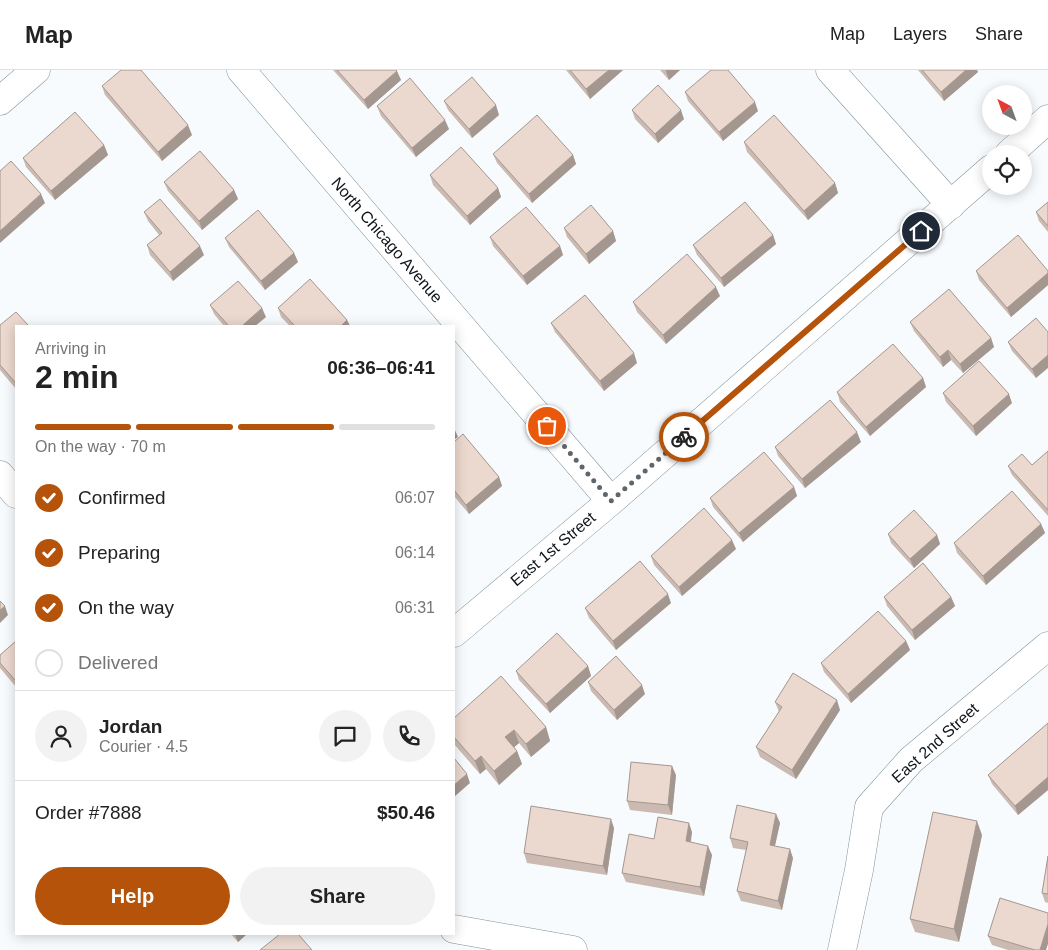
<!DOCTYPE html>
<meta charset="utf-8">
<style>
:root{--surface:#fff;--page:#f2f2f2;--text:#222;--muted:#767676;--line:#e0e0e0;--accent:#b45309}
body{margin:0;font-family:Arial,sans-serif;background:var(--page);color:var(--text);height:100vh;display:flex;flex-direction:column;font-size:19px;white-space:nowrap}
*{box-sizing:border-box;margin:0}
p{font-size:16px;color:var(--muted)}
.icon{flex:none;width:28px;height:28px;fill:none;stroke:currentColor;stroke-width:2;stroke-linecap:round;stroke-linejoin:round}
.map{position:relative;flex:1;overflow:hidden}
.panel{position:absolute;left:15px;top:255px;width:440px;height:610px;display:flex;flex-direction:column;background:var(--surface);border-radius:0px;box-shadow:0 2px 12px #0003}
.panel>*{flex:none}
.needle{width:32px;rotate:319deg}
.buttons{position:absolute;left:982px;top:15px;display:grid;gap:10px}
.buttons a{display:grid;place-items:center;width:50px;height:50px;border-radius:50%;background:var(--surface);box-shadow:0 2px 12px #0003;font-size:25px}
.pin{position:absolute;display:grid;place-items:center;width:42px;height:42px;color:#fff;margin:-21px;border:2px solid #fff;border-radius:50%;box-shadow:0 1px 5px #0007}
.courier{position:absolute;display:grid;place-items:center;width:50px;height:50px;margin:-25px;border:4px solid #b45309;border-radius:50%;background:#fff;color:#222;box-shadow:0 1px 6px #0007}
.summary em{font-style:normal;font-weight:700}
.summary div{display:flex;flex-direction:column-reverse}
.summary{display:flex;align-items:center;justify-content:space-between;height:85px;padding:0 20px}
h1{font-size:32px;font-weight:700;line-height:38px}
.bar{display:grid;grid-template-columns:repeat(4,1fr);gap:8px 5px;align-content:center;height:60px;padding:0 20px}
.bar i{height:6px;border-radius:4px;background:var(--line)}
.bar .selected{background:var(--accent)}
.bar p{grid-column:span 4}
.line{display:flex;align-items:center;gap:12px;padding:0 20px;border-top:1px solid var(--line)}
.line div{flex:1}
.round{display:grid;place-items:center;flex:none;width:52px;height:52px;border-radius:26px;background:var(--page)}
ol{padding:0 20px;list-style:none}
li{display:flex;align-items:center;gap:15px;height:55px}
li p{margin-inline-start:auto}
li .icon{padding:5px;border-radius:50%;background:var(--accent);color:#fff;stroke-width:4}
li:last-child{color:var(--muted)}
li i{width:28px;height:28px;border:2px solid var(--line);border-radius:50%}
.primary-button{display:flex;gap:10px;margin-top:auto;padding:10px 20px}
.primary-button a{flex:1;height:58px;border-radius:30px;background:var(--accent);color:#fff;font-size:20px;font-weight:700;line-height:58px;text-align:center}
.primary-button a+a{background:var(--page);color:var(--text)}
header{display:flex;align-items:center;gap:30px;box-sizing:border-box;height:70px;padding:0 25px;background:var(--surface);border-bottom:1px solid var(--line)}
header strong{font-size:24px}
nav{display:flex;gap:28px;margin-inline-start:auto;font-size:18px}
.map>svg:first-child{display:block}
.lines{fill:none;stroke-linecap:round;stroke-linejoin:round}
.minor-casing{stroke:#7f939a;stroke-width:29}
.minor{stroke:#fff;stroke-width:28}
.wall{fill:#cabab1}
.shaded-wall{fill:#a49790}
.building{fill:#ebd8ce;stroke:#a49790}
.done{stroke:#5f6568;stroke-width:5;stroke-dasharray:0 9}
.route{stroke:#b45309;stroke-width:6}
.labels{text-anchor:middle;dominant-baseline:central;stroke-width:4;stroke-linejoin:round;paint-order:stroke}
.street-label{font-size:16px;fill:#0d1417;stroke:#fff}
</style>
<header>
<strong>Map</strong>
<nav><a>Map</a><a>Layers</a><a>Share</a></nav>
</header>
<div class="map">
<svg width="1048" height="880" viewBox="0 0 1048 880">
<rect width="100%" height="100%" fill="#f7fbfd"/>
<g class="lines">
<g class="minor-casing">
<path id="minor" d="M241,0L611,431
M830,0L951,135
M0,31L36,0
M1009,84L1048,49
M0,405L16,424
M454,563L611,431L991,99
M454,859L573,880
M842,880L859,800L869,737L911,690L1048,576"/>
</g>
<use href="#minor" class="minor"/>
</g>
<path class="wall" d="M333,0H396L401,10L368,39Z
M566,0H623L590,29Z
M660,0H680L669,10Z
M918,0H977L978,2L944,31Z
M102,16L192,65L162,91L105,25Z
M685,22L758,41L723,71L688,31Z
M444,31L499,45L472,68L448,40Z
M377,36L449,59L416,87L381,46Z
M632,40L684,49L658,73L635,49Z
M744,72L835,113L838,123L808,150L747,82Z
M104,75L108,85L55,130L26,97L23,88Z
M493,84L573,85L576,94L532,133L497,93Z
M430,105L498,118L501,127L470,155L433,115Z
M164,112L234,120L238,129L202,160L168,121Z
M1048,132V162L1039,151L1036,142Z
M144,142L204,185L173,211L150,185L147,175L159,165L148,151Z
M564,158L613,161L616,171L589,194L567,167Z
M773,165L776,174L724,217L697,185L693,175Z
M490,167L560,176L563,185L527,215L493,176Z
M225,168L294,183L298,192L265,220L229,177Z
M976,201H1048V215L1011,247L979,210Z
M720,226L666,274L637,242L633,232Z
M210,235L266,247L255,256H224L214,244Z
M278,238L347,250L350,256H290L281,247Z
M1036,248V308L1012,281L1008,272Z
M910,252L991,268L994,277L963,303L951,290L943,297L914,261Z
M551,253L637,293L604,321L555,262Z
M0,255L16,256V319L0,300Z
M923,308L926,317L870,366L840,332L837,322Z
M943,323L1012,333L976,366L946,332Z
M454,372L499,407L502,416L469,444L454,426Z
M861,372L805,418L778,386L775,377Z
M1048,381V446L1012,405L1008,396L1032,395Z
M794,417L797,426L743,472L713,437L710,428Z
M1041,454L1045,463L986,515L957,483L954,473Z
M888,464L937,465L940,474L914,498L891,473Z
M736,479L682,526L654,495L651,486Z
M884,527H951L955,536L915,570L887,536Z
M671,533L616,580L589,548L585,538Z
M16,571V617L0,598V585Z
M906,571L910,580L851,633L824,602L821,593Z
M588,596L591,606L550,643L519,610L516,601Z
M588,612L645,624L617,650L591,621Z
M775,632L840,640L796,709L760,687L756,677L779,642Z
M454,648L546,657L550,671L531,687L519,673L514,677L517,681L522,694L499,715L486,699L480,704L454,674Z
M1048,653V720L1018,745L992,714L988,705Z
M676,705L672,745L630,740L627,731Z
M776,744L780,753L775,776L793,788L782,840L741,831L737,821L746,780L733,778L730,768Z
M614,758L607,805L527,793L524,783Z
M692,762L691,772L712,785L704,826L626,812L622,803L654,769Z
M982,765L959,872L915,862L910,849Z
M1048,786V833L1045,832L1042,823Z
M231,864H247L238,872Z
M988,866L1046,880H1008L992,875Z"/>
<path class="shaded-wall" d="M609,0H623L590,29L586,19Z
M666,0H680L669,10L666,1Z
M966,0H977L978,2L944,31L941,22Z
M397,1L401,10L368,39L364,30Z
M755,32L758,41L723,71L719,62Z
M496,35L499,45L472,68L469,59Z
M681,40L684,49L658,73L655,64Z
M445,50L449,59L416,87L412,78Z
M188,55L192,65L162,91L158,82Z
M104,75L108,85L55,130L51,121Z
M573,85L576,94L532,133L529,124Z
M835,113L838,123L808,150L804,141Z
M498,118L501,127L470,155L467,146Z
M234,120L238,129L202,160L199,151Z
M41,124L45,133L0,173V161Z
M613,161L616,171L589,194L586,184Z
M773,165L776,174L724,217L721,208Z
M200,176L204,185L173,211L170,202Z
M560,176L563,185L527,215L523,206Z
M294,183L298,192L265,220L261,211Z
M1048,203V215L1011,247L1007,238Z
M716,217L720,226L666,274L663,265Z
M262,238L266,247L255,256H242Z
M347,250L350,256H341Z
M991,268L994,277L963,303L960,294Z
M948,280L951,290L943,297L940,287Z
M634,283L637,293L604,321L600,311Z
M1048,285V298L1036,308L1032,299Z
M923,308L926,317L870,366L866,357Z
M1009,324L1012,333L976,366L973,356Z
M454,358L458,367L454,370Z
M857,362L861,372L805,418L802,409Z
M499,407L502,416L469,444L466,435Z
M794,417L797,426L743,472L739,463Z
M1041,454L1045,463L986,515L983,506Z
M937,465L940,474L914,498L910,489Z
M732,470L736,479L682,526L679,517Z
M668,524L671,533L616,580L613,571Z
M951,527L955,536L915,570L912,560Z
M5,536L8,545L0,553V540Z
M906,571L910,580L851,633L848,624Z
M588,596L591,606L550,643L546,634Z
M642,615L645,624L617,650L614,640Z
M837,630L840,640L796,709L792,700Z
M546,657L550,671L531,687L526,674Z
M514,660L519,673L510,681L505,667Z
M517,681L522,694L499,715L494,701Z
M481,686L486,699L480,704L475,691Z
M672,696L676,705L672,745L668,735Z
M467,704L470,713L454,727V715Z
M1048,707V720L1018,745L1015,736Z
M776,744L780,753L773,784L770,775Z
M611,749L614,758L607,805L603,796Z
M977,751L982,765L959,872L954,859Z
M689,753L692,762L689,781L686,771Z
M708,776L712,785L704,826L700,817Z
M790,779L793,788L782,840L778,831Z
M1048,854V874L1046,880H1040Z
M235,864H247L238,872Z"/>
<path class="building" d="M121,0H141L188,55L158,82L102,16Z
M337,0H396L397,1L364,30Z
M570,0H609L586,19Z
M711,0H728L755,32L719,62L685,22Z
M922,0H966L941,22Z
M472,7L496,35L469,59L444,31Z
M410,8L445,50L412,78L377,36Z
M658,15L681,40L655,64L632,40Z
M75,42L104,75L51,121L23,88Z
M537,45L573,85L529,124L493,84Z
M774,45L835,113L804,141L744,72Z
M461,77L498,118L467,146L430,105Z
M200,81L234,120L199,151L164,112Z
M11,91L41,124L0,161V101Z
M160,129L200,176L170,202L147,175L162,163L144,142Z
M745,132L773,165L721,208L693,175Z
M1048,132V156L1036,142Z
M591,135L613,161L586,184L564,158Z
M526,137L560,176L523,206L490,167Z
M258,140L294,183L261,211L225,168Z
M1018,165L1048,201V203L1007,238L976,201Z
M687,184L716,217L663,265L633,232Z
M310,209L347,250L341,256H295L278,238Z
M238,211L262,238L242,256H229L210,235Z
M949,219L991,268L960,294L948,280L940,287L910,252Z
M585,225L634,283L600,311L551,253Z
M16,242L29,256H16V311L15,312L0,295V255Z
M1036,248L1048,262V285L1032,299L1008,272Z
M893,274L923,308L866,357L837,322Z
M979,291L1009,324L973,356L943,323Z
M830,330L857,362L802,409L775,377Z
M463,364L499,407L466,435L454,420V372Z
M1048,381V440L1008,396L1022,384L1032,395Z
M764,382L794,417L739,463L710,428Z
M1012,421L1041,454L983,506L954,473Z
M704,438L732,470L679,517L651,486Z
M914,440L937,465L910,489L888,464Z
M640,491L668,524L613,571L585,538Z
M923,493L951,527L912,560L884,527Z
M0,531L5,536L0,540Z
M878,541L906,571L848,624L821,593Z
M557,563L588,596L546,634L516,601Z
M16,571V611L0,593V585Z
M616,586L642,615L614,640L588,612Z
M793,603L837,630L792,700L756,677L782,637L775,632Z
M501,606L546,657L526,674L514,660L505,667L517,681L494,701L481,686L475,691L454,667V648Z
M1048,653V707L1015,736L988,705Z
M454,688L467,704L454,715Z
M631,692L672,696L668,735L627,731Z
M737,735L776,744L770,775L790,779L778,831L737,821L748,772L730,768Z
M531,736L611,749L603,796L524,783Z
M933,742L977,751L954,859L910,849Z
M658,747L689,753L686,771L708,776L700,817L622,803L629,764L654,769Z
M1048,786V824L1042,823Z
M1000,828L1048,843V854L1040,880H1035L988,866Z
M280,864H298L312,880H260Z"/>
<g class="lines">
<path class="done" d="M547,356L611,431L684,367"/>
<path class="route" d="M684,367L921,161"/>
</g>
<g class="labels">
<g class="street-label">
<text transform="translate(387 170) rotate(49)">North Chicago Avenue</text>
<text transform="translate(553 479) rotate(-40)">East 1st Street</text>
<text transform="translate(935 673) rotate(-42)">East 2nd Street</text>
</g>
</g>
</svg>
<div class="buttons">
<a><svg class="needle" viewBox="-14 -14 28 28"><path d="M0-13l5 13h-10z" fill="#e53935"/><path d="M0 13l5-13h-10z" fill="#767676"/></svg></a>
<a><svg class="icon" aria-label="locate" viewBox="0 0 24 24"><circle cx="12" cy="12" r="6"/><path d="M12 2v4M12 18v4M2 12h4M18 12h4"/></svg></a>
</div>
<div class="pin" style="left:547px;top:356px;background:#ea580c"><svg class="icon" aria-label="bag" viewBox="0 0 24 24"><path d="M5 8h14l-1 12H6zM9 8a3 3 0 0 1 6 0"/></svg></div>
<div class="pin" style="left:921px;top:161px;background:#1f2937"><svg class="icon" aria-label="home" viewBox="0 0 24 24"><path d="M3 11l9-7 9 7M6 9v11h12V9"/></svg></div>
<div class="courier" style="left:684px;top:367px"><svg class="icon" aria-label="bike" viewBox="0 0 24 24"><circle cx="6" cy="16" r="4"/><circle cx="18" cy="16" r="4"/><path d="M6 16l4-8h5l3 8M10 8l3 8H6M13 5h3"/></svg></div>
<section class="panel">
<div class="summary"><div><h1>2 min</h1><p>Arriving in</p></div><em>06:36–06:41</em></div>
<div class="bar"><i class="selected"></i><i class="selected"></i><i class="selected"></i><i></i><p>On the way · 70 m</p></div>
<ol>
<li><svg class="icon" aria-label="check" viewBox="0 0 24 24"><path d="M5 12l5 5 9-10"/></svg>Confirmed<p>06:07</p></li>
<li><svg class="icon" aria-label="check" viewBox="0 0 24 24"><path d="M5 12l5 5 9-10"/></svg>Preparing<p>06:14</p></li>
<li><svg class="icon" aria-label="check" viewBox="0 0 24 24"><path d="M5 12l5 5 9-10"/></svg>On the way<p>06:31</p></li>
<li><i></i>Delivered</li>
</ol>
<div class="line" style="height:90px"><a class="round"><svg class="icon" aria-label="person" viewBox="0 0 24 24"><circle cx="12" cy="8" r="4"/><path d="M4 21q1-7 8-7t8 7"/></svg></a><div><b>Jordan</b><p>Courier · 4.5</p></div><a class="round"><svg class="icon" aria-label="chat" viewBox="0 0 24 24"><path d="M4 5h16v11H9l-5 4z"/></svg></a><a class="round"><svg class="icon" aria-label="phone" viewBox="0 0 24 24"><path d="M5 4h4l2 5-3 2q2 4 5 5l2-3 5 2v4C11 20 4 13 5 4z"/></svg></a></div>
<div class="line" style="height:65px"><div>Order #7888</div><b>$50.46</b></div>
<div class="primary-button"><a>Help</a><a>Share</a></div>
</section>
</div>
